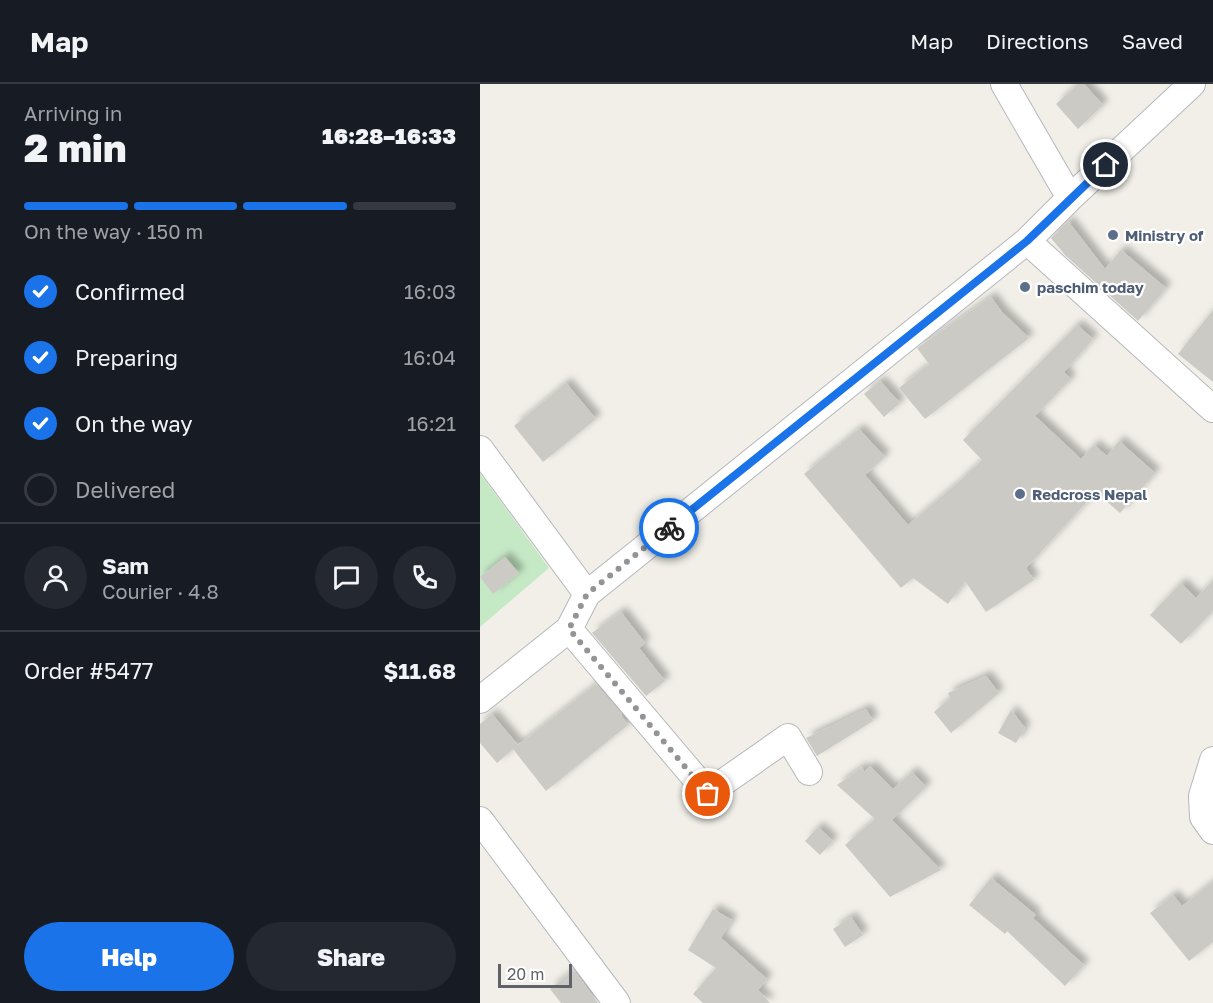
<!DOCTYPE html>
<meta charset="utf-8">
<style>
:root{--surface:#171b24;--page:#242831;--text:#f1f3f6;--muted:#9ea1a6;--line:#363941;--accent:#1a73e8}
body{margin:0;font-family:"Golos Text",sans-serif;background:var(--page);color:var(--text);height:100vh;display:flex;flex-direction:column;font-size:22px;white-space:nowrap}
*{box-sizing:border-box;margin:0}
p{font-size:20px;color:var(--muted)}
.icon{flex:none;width:33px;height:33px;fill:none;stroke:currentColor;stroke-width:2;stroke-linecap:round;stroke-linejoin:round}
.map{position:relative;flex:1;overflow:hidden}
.side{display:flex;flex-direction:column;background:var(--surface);width:480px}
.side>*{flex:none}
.scale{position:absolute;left:18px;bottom:15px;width:74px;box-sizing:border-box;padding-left:6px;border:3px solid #5f6368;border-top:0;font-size:16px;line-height:21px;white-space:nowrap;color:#5f6368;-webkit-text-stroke:4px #fff;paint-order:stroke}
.pin{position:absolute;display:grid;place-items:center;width:51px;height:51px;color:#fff;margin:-26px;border:3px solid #fff;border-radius:50%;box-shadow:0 2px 6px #0007}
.courier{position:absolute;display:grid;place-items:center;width:60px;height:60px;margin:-30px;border:4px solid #1a73e8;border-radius:50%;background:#fff;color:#222;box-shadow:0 2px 8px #0007}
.headline em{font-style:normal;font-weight:800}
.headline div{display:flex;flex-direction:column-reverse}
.headline{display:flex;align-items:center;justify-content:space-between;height:102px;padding:0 24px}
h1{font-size:39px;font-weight:800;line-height:45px}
.bar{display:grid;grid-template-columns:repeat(4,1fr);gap:9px 6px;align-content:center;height:72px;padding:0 24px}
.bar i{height:8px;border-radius:4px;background:var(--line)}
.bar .active{background:var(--accent)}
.bar p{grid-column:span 4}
.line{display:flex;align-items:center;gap:15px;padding:0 24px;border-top:2px solid var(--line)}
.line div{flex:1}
.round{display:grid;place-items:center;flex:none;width:63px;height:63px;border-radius:32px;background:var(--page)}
ol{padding:0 24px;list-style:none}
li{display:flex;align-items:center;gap:18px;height:66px}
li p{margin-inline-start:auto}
li .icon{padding:6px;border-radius:50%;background:var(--accent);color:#fff;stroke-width:4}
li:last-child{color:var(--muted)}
li i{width:33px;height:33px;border:3px solid var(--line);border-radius:50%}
.action{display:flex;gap:12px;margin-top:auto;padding:12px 24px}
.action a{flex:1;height:69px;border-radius:36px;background:var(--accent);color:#fff;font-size:24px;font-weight:800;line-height:69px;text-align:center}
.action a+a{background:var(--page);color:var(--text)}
header{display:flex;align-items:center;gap:36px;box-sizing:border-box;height:84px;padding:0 30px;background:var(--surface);border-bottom:2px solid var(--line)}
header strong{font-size:28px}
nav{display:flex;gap:33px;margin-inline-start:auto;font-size:21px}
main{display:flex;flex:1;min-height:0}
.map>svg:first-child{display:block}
.green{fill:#c5e8c5}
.building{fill:#cccac5;filter:url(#shadow)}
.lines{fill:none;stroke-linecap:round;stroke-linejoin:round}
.minor-casing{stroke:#b5b8bc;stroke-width:28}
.minor{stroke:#fff;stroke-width:26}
.done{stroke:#929495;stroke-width:6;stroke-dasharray:0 10.8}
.route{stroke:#1a73e8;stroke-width:8}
.service-dot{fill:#5c6f8a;stroke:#fff;stroke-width:2}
.labels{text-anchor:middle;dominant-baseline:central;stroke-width:4.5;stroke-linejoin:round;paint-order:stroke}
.service-label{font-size:15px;font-weight:bold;fill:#4e5e75;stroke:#fff;text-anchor:start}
</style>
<header>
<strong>Map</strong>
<nav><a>Map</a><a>Directions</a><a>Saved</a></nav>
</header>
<main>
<section class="side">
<div class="headline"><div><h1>2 min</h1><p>Arriving in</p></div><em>16:28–16:33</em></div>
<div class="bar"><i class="active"></i><i class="active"></i><i class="active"></i><i></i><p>On the way · 150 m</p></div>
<ol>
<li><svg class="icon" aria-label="check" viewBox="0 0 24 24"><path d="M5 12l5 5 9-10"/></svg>Confirmed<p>16:03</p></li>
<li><svg class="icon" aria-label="check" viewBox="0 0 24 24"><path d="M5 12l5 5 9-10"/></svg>Preparing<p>16:04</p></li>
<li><svg class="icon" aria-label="check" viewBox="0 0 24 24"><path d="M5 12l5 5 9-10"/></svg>On the way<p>16:21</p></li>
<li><i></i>Delivered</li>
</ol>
<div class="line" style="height:108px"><a class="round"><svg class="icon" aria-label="person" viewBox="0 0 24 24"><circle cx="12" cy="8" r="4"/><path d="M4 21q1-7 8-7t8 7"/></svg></a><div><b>Sam</b><p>Courier · 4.8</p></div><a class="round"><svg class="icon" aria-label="chat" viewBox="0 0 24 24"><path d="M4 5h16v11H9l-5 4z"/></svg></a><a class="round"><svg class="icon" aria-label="phone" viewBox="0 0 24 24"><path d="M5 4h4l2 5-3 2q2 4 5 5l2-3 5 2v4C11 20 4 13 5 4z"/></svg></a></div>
<div class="line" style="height:78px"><div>Order #5477</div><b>$11.68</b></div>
<div class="action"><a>Help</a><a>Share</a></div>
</section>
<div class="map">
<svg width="733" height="919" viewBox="0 0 733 919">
<defs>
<filter id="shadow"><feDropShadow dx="5.5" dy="-5.5" stdDeviation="3" flood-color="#0004"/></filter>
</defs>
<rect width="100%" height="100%" fill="#f1efe8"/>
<path class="green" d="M0,389L69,484L0,543Z"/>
<path class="building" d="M598,0H604L623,21L598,45L576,20Z
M588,137L625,185L641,166L686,204L658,237L585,171L571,154Z
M511,213L522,228L549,254L445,335L419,304L449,280L437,264Z
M733,226V298L698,270Z
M597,241L613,255L584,288L591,295L555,332L601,375L614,361L627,372L639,357L675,389L640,429L616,408L546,484L554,496L506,528L485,497L468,520L433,494L421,504L324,390L379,345L405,373L385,391L428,441L474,402L502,376L483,356Z
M400,297L420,319L404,333L384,310Z
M86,299L116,335L63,378L34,342Z
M25,473L39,489L13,510L0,493Z
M733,496V527L701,560L670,531L701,499L716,514Z
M141,528L165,559L159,564L185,597L166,612L112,549Z
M506,592L519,609L471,649L454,628L470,614L468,609Z
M116,600L142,630L141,631L148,641L66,707L33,665Z
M386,625L393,637L337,672L326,654Z
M531,626L545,644L536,659L518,649Z
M12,630L38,661L17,679L0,659V640Z
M390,682L413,705L432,688L446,703L412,736L461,786L410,813L365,761L395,735L357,701L382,683L384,688Z
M338,743L353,757L340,771L325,757Z
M511,794L556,831L553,834L604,881L585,902L527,847L525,850L489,821Z
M733,798V858L709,877L670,829L693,811L702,822Z
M233,825L252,836L241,854L287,895L278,906L290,919H223L213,910L236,884L208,866Z
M371,833L383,851L365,863L353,845Z
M94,886L118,919H81L70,905Z"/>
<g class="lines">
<g class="minor-casing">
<path id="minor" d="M524,0L590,114
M547,157L733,325
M0,365L107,510
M89,545L228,709L308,653L329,688
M0,616L89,545L107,510L547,157L590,114L712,0
M733,676L722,712L723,733L733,747
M0,736L137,919"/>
</g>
<use href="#minor" class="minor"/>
</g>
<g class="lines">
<path class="done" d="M189,444L107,510L89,545L228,710"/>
<path class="route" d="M189,444L547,157L626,81"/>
</g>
<g class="service-dot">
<circle cx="633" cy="151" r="6"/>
<circle cx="545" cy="203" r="6"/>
<circle cx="540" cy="410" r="6"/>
</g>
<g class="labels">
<g class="service-label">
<text x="645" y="151">Ministry of</text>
<text x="557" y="203">paschim today</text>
<text x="552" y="410">Redcross Nepal</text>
</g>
</g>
</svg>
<div class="scale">20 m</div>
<div class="pin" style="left:228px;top:710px;background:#ea580c"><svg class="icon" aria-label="bag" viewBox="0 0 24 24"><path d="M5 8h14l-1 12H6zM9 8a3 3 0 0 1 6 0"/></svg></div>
<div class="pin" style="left:626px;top:81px;background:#1f2937"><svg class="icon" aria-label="home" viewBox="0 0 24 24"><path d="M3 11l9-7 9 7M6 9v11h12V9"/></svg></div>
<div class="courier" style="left:189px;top:444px"><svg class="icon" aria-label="bike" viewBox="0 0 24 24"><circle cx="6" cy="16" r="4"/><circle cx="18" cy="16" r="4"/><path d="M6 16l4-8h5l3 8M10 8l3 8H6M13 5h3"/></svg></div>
</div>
</main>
